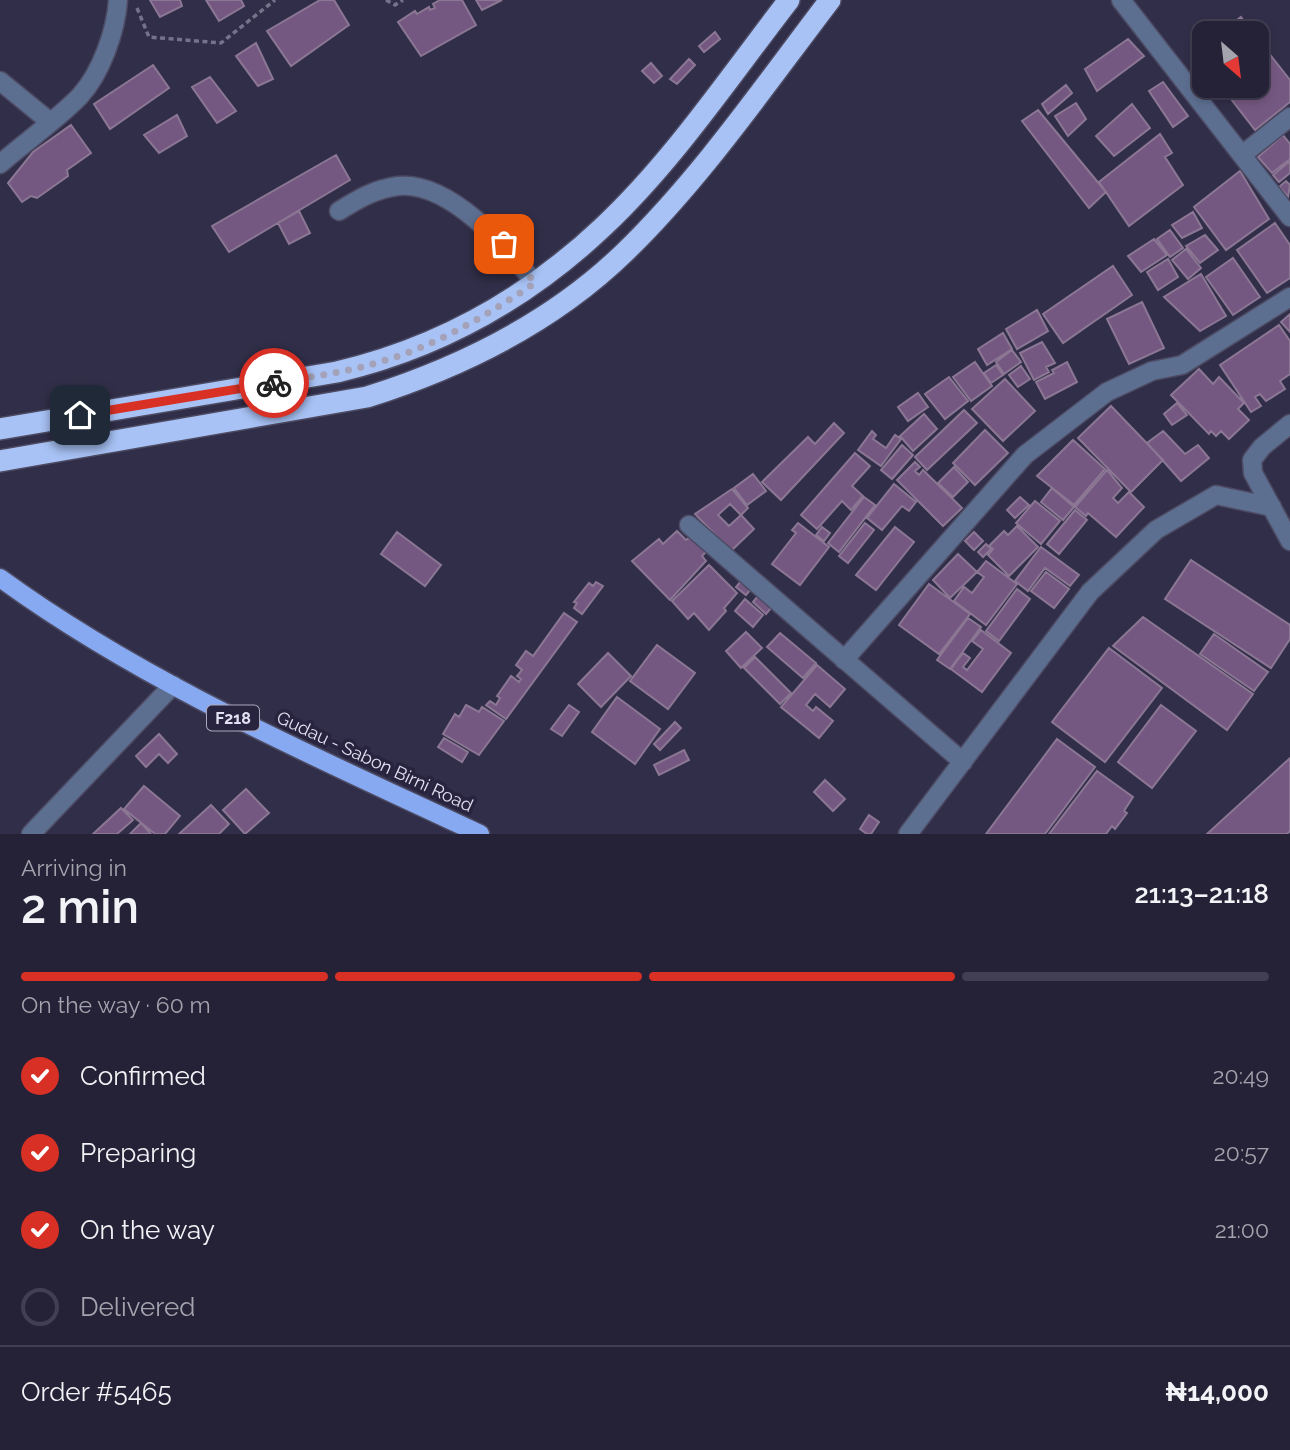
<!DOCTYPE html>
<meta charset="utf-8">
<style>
:root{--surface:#252237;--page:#2d2a3f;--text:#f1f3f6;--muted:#a3a4ad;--line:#423f52;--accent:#d93025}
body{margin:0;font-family:Raleway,sans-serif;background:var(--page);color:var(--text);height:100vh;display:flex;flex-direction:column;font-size:26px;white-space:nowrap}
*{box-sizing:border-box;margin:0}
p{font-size:23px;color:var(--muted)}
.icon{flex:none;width:38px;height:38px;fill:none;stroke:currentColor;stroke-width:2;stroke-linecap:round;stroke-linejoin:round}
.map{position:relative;height:834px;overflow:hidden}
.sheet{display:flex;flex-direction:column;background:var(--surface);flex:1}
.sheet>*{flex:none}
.needle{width:46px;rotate:152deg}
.tools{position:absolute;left:1192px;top:21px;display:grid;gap:14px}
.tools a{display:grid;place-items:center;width:77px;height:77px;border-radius:14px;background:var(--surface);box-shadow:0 4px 10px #0003,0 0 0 2px var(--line);font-size:35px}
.pin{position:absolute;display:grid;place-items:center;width:60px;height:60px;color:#fff;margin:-30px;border-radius:14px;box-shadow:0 4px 10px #0006}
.courier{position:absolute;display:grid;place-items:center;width:70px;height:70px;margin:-35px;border:5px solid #d93025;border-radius:50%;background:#fff;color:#222;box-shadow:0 2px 9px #0007}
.summary em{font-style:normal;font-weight:600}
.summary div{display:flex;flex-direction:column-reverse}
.summary{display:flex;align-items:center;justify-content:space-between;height:119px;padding:0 21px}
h1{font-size:46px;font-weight:600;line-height:52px}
.bar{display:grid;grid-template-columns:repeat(4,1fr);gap:10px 7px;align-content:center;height:84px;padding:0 21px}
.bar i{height:9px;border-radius:5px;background:var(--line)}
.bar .active{background:var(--accent)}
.bar p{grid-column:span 4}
.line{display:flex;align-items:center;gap:18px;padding:0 21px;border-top:2px solid var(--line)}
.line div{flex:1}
ol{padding:0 21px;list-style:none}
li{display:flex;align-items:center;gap:21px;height:77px}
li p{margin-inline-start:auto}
li .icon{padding:7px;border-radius:50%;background:var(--accent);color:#fff;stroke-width:4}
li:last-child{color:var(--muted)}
li i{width:38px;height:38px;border:4px solid var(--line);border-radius:50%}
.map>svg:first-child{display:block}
.building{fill:#755881;stroke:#8b7794;stroke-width:2}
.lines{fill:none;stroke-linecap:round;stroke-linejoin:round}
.minor-casing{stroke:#4d4b64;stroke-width:21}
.major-casing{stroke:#4d4b64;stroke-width:21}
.highway-casing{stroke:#4d4b64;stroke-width:24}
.path{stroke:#75738b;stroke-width:3.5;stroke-dasharray:5 3.5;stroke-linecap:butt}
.minor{stroke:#5d6f91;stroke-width:18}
.major{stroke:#86a9f1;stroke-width:18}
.highway{stroke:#a8c2f5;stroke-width:21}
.done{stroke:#a4a2b8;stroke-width:7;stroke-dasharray:0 12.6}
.route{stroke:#d93025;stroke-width:9}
.labels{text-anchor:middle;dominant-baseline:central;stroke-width:7;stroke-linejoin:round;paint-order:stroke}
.shield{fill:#28243f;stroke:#aaa8bd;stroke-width:2}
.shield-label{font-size:16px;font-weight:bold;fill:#e2e1f3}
.street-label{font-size:18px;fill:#e2e1f3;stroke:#28243f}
</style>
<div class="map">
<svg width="1290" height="834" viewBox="0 0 1290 834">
<rect width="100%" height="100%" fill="#312e49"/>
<path class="building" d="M150,0H180L182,6L160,17Z
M206,0H241L244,6L219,21Z
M320,0H334L349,25L291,66L267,31Z
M440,0H462L476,25L421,56L398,22L415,11L417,14L429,7L430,10L435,8L433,4Z
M476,0H502L482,10Z
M1241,17L1253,33H1220Z
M715,32L720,39L704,52L699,46Z
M1256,37L1290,80V102L1255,130L1221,86H1256Z
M1128,39L1144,56L1097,91L1085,69Z
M256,43L273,79L258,86L236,56Z
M1204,46V64L1195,53Z
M689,59L695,65L677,84L670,79Z
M651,63L662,76L654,83L642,71Z
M153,65L169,88L110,129L94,104Z
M210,77L236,111L217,123L192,87Z
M1163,82L1188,116L1173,127L1149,91Z
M1066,85L1072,93L1048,114L1042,104Z
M1076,103L1086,119L1068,136L1055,116Z
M1132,104L1150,128L1114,156L1096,136Z
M1038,110L1106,192L1089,208L1022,121Z
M177,115L187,136L159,153L144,135Z
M71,125L91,153L67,170L68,176L37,198L31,196L22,202L8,183L33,152Z
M1160,134L1172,153L1165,157L1183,185L1129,226L1099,182Z
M1283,135L1290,144V159L1272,173L1258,157Z
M336,155L350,180L229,252L212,226Z
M1290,161V173L1279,182L1273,175Z
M1240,171L1269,219L1226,250L1194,207Z
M1286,181L1290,185L1288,197L1279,187Z
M299,211L310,233L289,244L278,223Z
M1193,212L1202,228L1182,238L1172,225Z
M1275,223L1290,245V278L1267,293L1237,250Z
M1170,230L1183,248L1170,257L1157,239Z
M1205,235L1218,250L1200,263L1186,246Z
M1154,239L1167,255L1141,272L1128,256Z
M1186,249L1201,268L1188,279L1172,260Z
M1233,258L1260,297L1233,315L1206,277Z
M1168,259L1178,277L1158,290L1147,272Z
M1113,266L1132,295L1063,343L1043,314Z
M1201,274L1226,316L1200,331L1164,297Z
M1142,302L1164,348L1129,364L1107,319Z
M1037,310L1048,331L1017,349L1006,329Z
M1290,314V332L1281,322Z
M1279,325L1290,341V374L1280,381L1285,389L1266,401L1260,394L1255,397L1261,406L1251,412L1220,365Z
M1003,333L1012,349L987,365L978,349Z
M1042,342L1055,363L1046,367L1049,372L1034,380L1020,353Z
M1012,350L1021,362L1004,374L996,362Z
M975,362L992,386L971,401L953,377Z
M1067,362L1077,382L1045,399L1036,382L1054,373L1052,370Z
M996,365L1003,375L991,383L984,373Z
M1021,366L1030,379L1018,387L1009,375Z
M1199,369L1213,384L1219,377L1244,403L1238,409L1249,420L1229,439L1221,431L1216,436L1211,431L1209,434L1171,395Z
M949,377L968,401L945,419L925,394Z
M1005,379L1035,411L1003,441L972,409Z
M918,393L928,407L908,421L898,407Z
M1177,403L1187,415L1172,425L1164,414Z
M1111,406L1163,460L1131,492L1078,438Z
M964,410L977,423L927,470L915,457Z
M924,414L937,429L913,451L900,436Z
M834,423L844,433L781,500L762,482L808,437L815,444Z
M985,430L1008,453L975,485L953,463Z
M872,431L876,435L873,439L886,448L895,435L901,439L881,466L858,450Z
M1163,431L1185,454L1198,445L1209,458L1181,481L1147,443Z
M1073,440L1105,469L1074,505L1037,476Z
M902,445L913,455L892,479L881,470Z
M855,453L870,466L852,486L863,496L851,510L842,501L817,529L801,515Z
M915,462L920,467L915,471L919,475L923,470L962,508L943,526L897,480Z
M954,467L968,482L953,497L938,483Z
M1107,470L1122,488L1113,498L1118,503L1129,492L1144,507L1116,537L1088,513L1086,516L1075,507Z
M753,474L766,491L747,505L734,488Z
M894,484L916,502L909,511L902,506L882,530L867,518Z
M1052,488L1074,507L1063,520L1041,502Z
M732,489L748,508L741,515L730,504L718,515L729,526L741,515L754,529L731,551L695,514Z
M864,497L875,505L839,552L828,543Z
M1020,497L1029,505L1015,518L1007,510Z
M1035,501L1060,521L1041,544L1016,523Z
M1075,510L1087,520L1059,554L1047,544Z
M798,523L829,547L800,585L772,564L796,533L792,530Z
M865,523L874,530L848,563L839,556Z
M1017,526L1038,547L1009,576L988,555L993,549L989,546L1004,531L1008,535Z
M822,527L830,533L824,541L816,535Z
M895,527L914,542L876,590L856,575Z
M677,531L686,540L693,535L708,550L702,556L706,561L670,600L632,561L659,539L663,544Z
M397,532L441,565L425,586L381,554Z
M974,532L983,541L974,550L965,541Z
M986,544L991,549L983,557L978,552Z
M1041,547L1079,575L1070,586L1045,568L1028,591L1015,581Z
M958,554L977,572L950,598L933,580Z
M1191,560L1290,625V639L1271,668L1165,599Z
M986,561L1017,584L986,625L954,601L964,587L972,593L984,577L977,572Z
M709,565L737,593L724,608L726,611L709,630L694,613L688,619L672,601Z
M1046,572L1069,589L1054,608L1031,591Z
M741,581L751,589L746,595L736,587Z
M596,582L603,586L582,614L574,608L577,603L574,602L589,583L593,586Z
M929,584L970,614L939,654L899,625Z
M1017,589L1030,599L999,641L986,631Z
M758,596L772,607L766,614L753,602Z
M745,599L763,615L753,627L735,611Z
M564,613L577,622L506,719L486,705L490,701L496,705L500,698L497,696L511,676L519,682L521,679L517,676L522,670L516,665L526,651L533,656Z
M1143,617L1253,694L1227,730L1113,646Z
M968,618L981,627L950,669L937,660Z
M981,630L1011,653L982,692L951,669L963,653L970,658L963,667L967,670L983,649L972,641Z
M746,632L762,648L741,668L726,651Z
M780,633L816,663L803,678L767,647Z
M1214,634L1268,672L1254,691L1200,654Z
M657,645L695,673L668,709L630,681Z
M1109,648L1162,688L1105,762L1052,722Z
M608,653L631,676L601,707L578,684Z
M755,657L791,693L780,704L744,668Z
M817,665L845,689L830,707L815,694L806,705L813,711L816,707L833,721L819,738L781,707Z
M617,697L660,729L635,764L592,732Z
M466,705L479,712L482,707L504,721L479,755L443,734L455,714L459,717Z
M569,705L579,712L562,736L551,729Z
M1161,705L1196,731L1152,788L1118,762Z
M675,722L681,728L660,750L654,744Z
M159,734L177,754L168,763L159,754L146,767L136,756Z
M444,738L468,752L462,762L438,747Z
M1057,739L1095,767L1045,834H986Z
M684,750L689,760L659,775L654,765Z
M1290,758V831L1287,834H1207Z
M1097,771L1133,797L1124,811L1127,813L1115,829L1112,826L1106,834H1049Z
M825,780L845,799L833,811L814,792Z
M144,786L180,816L165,834H155L124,809Z
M246,789L269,813L245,834L223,810Z
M211,805L229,824L219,834H179Z
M121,808L133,820L117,834H93Z
M869,815L879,822L871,834H867L860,829Z
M141,823L151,834H130Z"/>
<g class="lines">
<g class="minor-casing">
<path id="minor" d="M1121,0L1290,217
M0,81L49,121
M1242,155L1290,117
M0,164C24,143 59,118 80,96C101,73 116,31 118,0
M339,211C358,199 375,189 398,186C450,181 506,247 535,283
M1290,424L1262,447L1252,460L1253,473L1290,541
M689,525L963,762
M844,660L1025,455L1107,392L1152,371L1182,365L1290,297
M31,834L173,685
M908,834L1090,592L1156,530L1216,495L1272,507"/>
</g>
<g class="major-casing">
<path id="major" d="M0,578C147,685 316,757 480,834"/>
</g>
<g class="highway-casing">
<path id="highway" d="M0,429L337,372C439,348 528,298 604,226C674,160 730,76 789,0
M0,461L367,397C462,367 553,322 625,252C702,177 765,85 830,0"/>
</g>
<path class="path" d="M386,0L395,5L403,0
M137,8L149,37L221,43L275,0"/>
<use href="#minor" class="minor"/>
<use href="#major" class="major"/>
<use href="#highway" class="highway"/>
</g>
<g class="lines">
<path class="done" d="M274,383C308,377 342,373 376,363C434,347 486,316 535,283L504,244"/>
<path class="route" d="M80,415L274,383"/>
</g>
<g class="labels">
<rect class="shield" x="207" y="705.5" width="52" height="25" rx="5"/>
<g class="shield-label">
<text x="233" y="718">F218</text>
</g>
<g class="street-label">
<text transform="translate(375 761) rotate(25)">Gudau - Sabon Birni Road</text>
</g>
</g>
</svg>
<div class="tools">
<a><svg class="needle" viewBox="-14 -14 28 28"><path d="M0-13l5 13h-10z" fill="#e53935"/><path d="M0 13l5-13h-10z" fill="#a3a4ad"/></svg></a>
</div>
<div class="pin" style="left:504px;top:244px;background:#ea580c"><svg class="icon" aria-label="bag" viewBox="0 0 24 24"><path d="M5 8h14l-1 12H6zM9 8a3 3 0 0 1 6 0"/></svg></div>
<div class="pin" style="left:80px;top:415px;background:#1f2937"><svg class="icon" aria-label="home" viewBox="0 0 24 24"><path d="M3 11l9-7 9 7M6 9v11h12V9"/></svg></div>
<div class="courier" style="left:274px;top:383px"><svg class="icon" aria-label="bike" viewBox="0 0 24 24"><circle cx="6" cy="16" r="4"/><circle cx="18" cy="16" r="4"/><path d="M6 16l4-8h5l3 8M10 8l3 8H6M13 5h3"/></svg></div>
</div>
<section class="sheet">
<div class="summary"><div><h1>2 min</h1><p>Arriving in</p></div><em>21:13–21:18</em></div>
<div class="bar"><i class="active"></i><i class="active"></i><i class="active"></i><i></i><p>On the way · 60 m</p></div>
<ol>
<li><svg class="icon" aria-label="check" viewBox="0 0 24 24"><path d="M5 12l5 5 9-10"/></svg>Confirmed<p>20:49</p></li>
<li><svg class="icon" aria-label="check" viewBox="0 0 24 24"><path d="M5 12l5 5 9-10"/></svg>Preparing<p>20:57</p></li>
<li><svg class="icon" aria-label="check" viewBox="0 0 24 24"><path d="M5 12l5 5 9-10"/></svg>On the way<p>21:00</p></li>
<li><i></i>Delivered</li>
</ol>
<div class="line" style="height:91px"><div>Order #5465</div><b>₦14,000</b></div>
</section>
